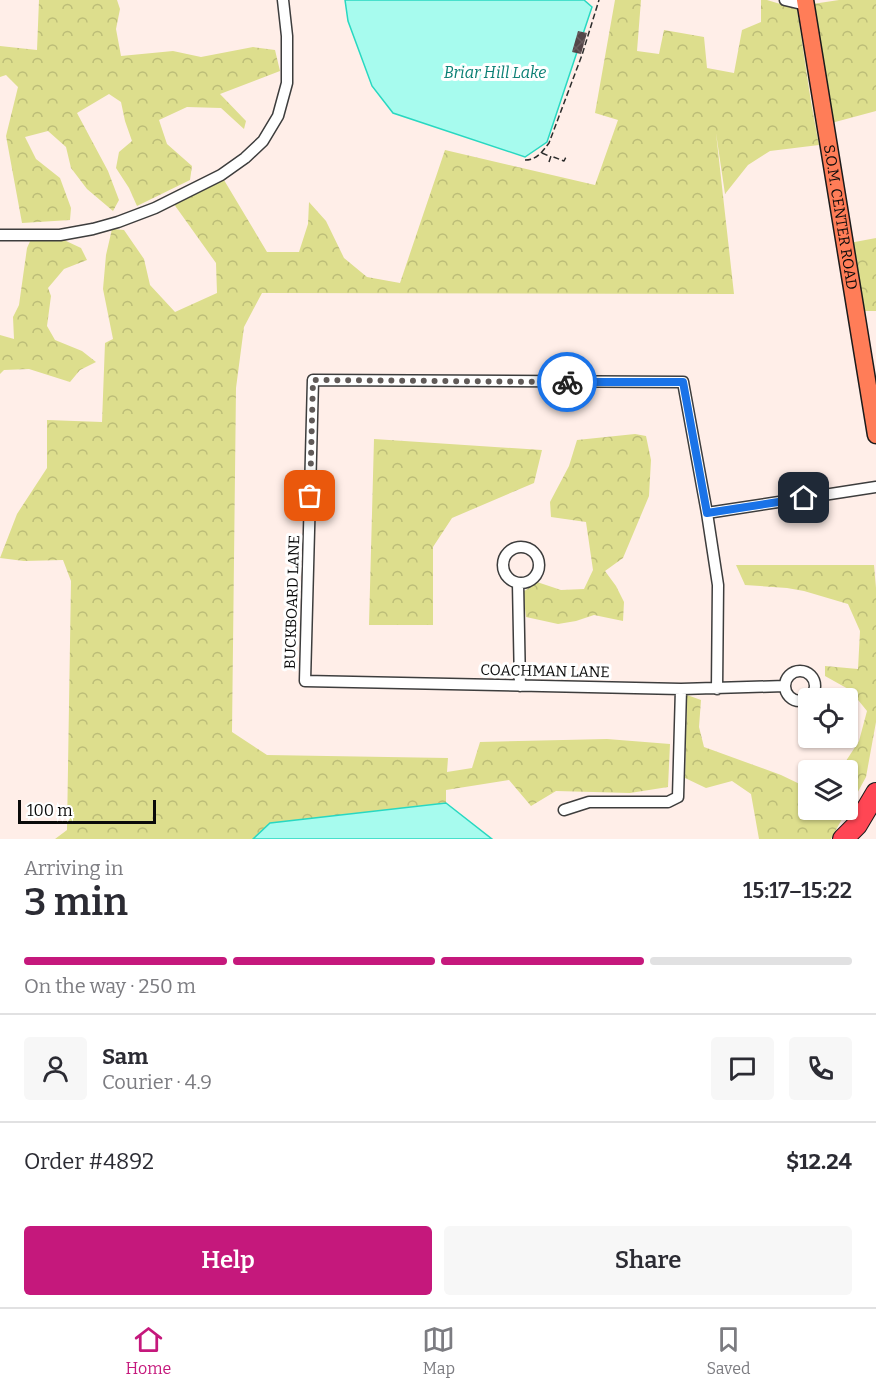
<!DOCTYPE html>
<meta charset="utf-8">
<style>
:root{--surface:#fff;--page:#f7f7f7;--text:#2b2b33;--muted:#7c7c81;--line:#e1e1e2;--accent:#c5187c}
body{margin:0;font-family:Bitter,serif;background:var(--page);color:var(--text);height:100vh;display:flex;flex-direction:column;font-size:22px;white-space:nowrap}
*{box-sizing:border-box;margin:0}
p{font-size:20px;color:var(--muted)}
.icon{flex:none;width:33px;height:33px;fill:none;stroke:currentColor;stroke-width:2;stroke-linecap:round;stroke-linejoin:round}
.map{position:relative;height:839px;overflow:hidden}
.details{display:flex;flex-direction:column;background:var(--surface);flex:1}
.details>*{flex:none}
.fabs{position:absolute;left:798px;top:688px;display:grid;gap:12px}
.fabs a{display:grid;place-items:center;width:60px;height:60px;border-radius:6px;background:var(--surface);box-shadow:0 2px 4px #0004;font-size:30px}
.scale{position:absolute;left:18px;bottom:15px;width:138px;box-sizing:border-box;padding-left:6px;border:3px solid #0a0a0a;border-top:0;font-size:16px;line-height:21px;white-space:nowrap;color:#0a0a0a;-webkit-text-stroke:4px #fff;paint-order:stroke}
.pin{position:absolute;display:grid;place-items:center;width:51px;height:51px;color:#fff;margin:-26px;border-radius:12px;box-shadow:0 3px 9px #0006}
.courier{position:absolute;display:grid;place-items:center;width:60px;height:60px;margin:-30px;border:4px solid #1a73e8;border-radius:50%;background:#fff;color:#222;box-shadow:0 2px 8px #0007}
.headline em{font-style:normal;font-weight:600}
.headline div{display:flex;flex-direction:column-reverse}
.headline{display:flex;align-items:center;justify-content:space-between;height:102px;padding:0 24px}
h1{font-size:39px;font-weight:600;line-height:45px}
.bar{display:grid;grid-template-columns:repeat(4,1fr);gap:9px 6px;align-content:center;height:72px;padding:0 24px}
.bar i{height:8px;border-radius:4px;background:var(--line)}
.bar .current{background:var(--accent)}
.bar p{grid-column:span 4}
.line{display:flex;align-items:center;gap:15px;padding:0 24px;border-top:2px solid var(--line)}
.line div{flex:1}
.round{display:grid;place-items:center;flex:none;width:63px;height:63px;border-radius:6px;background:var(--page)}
.button{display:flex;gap:12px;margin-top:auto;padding:12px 24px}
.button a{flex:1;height:69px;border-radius:6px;background:var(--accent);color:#fff;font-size:24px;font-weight:600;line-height:69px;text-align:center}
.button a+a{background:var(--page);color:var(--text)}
.tab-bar{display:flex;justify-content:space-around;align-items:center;height:84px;border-top:2px solid var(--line);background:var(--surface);font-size:16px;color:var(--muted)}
.tab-bar a{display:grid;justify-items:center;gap:3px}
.tab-bar .current{color:var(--accent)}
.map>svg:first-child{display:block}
.forest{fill:url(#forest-crowns)}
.water{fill:#a7fbee;stroke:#28d8c1;stroke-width:1.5}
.building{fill:url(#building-cross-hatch)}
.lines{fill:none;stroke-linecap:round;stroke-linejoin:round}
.street-casing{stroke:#3d3d3d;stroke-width:13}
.primary-casing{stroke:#1b1b1b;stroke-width:19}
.highway-casing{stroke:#1b1b1b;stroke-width:22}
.path{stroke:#2c2c2c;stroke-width:1.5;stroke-dasharray:6 3;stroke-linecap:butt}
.street{stroke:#fff;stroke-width:10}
.primary{stroke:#ff7d58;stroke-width:16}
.highway{stroke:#ff4654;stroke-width:20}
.done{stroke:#605a58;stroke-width:6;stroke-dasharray:0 10.8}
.route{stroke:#1a73e8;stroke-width:8}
.labels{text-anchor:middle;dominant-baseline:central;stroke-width:6;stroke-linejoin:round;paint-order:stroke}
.street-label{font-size:15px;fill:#0a0a0a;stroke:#fff}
.water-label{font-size:16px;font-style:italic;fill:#0c8075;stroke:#fff}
</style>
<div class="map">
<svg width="876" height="839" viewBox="0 0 876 839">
<defs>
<pattern id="forest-crowns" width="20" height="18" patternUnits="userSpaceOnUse" patternTransform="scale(1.5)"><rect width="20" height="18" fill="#ddde8d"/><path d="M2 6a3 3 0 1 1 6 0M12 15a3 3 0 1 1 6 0" fill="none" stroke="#bcbd78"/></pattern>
<pattern id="building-cross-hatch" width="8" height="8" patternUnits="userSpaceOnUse" patternTransform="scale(1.5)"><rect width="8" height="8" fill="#544648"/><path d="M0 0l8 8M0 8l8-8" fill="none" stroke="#685c5e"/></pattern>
</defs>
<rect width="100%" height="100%" fill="#ffeee8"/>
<path class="forest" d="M39,0H117L120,9L116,29L121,56L173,51L201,57L253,47L275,50L280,71L220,94L246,121L244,129L221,108L187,107L159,120L167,144L192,166L190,180L137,206L129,188L116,168L119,152L132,141L125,121L121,102L109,94L77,113L108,171L119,200L113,211L87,189L71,168L66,147L48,131L25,137L36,159L60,178L71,208L70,220L22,223L6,136L18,87L6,75L0,77V46L37,50Z
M615,0H641L637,51L659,54L664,30L704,37L707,68L734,73L742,30L761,22V0H767L797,9L811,102L819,145L770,151L748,165L725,194L716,133L734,294L262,293L244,327L236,388L232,732L267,755L448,758L447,772L472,768L480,742L607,739L670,744L668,787L630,793L556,791L531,806L509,780L446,790V803L270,823L253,839H55L67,830L71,581L63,560L24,561L0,558L17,514L47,468V420L102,422L105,343L113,339L103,289L106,255L112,229L124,230L144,259L150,285L175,312L217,293L216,263L171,200L221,175L267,252H299L308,224L309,202L326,221L344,258L367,277L400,283L445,150L595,185L618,120L595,113Z
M839,0H876V111L824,125L806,5Z
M32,237L64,240L81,248L87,260L64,269L48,288L51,296L47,326L55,340L82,351L96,362L80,370L70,382L29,369L4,370L0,374V335L14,339L13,317L19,305L27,248Z
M876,238V311H855L844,244Z
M635,434L646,436L651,460L649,496L623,558L605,571L616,586L624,602L623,621L594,615L576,621L558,624L526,617L523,592L537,582L561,590L584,589L593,570L586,522L551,517L550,502L569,466L577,440Z
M374,439L542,450L534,483L452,518L433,547V625H369Z
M736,565H874L876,588V722L866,777L848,810V771H843L844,764L859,741L867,711L850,690L825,676V666L858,669L860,631L848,604L804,591L787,588L745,585Z
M687,695L701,700L699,727L704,747L781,775L808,788V810H847L831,839H759L751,794L732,781L706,788L685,778Z"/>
<path class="water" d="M345,0H584L592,7L547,142L525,157L393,113L372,86L348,21Z
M446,803L492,839H253L270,823Z"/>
<path class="building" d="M578,31L587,33L581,54L572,52Z"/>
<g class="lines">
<g class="street-casing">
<path id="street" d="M785,0L806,5
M0,235H60L93,229L118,222L155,208L221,175L245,158L263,141L278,116L287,83V36L283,0
M707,513L876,487
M503 565a18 18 0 1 1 36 0a18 18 0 1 1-36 0Z
M518,583L520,686
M785 686a15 15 0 1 1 30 0a15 15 0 1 1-30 0Z
M717,689L718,585L707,513L683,382L313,380L305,681L681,689L785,686
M564,810L589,802H668L678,797L681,689"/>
</g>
<g class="primary-casing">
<g id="primary">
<path id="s1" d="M805,0L876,435"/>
</g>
</g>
<g class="highway-casing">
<path id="highway" d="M843,839L857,825L876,793"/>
</g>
<path class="path" d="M542,153L551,157
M525,160C537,160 542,152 549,143L582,55L599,0
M549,162L551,156L564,161L566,157"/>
<use href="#street" class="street"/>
<use href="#primary" class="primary"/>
<use href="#highway" class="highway"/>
</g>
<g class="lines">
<path class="done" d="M310,496L313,380L567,382"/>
<path class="route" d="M567,382H683L707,513L804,498"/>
</g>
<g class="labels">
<g class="street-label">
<text stroke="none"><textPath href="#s1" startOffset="220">S.O.M. CENTER ROAD</textPath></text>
<text transform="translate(292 602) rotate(-88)">BUCKBOARD LANE</text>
<text transform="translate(545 671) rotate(1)">COACHMAN LANE</text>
</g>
<g class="water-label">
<text x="495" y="72">Briar Hill Lake</text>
</g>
</g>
</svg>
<div class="fabs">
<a><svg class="icon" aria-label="locate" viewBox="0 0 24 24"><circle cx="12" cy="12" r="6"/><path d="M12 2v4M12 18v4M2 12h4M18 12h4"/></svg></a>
<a><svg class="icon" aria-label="layers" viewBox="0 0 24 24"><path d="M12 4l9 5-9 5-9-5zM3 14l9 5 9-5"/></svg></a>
</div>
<div class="scale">100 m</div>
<div class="pin" style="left:310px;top:496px;background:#ea580c"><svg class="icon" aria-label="bag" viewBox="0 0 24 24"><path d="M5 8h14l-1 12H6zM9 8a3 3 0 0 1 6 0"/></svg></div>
<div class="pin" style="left:804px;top:498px;background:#1f2937"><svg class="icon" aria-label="home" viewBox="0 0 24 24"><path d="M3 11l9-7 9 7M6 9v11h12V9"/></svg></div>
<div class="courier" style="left:567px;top:382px"><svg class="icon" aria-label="bike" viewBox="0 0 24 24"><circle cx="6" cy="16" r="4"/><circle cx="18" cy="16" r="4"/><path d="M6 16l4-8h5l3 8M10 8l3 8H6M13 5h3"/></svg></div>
</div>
<section class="details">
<div class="headline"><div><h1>3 min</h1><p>Arriving in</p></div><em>15:17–15:22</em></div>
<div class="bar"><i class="current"></i><i class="current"></i><i class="current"></i><i></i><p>On the way · 250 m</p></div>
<div class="line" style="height:108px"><a class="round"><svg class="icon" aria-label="person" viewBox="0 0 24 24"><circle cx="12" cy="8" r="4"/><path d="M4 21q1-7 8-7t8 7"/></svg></a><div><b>Sam</b><p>Courier · 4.9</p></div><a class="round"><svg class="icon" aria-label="chat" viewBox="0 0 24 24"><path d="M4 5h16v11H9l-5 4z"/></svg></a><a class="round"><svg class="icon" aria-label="phone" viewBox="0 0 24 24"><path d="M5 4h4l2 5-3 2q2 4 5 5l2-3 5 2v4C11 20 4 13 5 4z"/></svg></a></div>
<div class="line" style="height:78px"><div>Order #4892</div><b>$12.24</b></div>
<div class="button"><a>Help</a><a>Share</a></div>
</section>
<nav class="tab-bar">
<a class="current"><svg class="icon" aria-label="home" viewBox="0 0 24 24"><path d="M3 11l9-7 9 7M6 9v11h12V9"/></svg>Home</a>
<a><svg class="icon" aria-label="map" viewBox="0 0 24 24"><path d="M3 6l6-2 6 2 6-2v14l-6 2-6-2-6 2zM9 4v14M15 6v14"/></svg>Map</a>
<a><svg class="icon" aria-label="saved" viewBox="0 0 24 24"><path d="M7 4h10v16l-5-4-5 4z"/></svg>Saved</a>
</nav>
